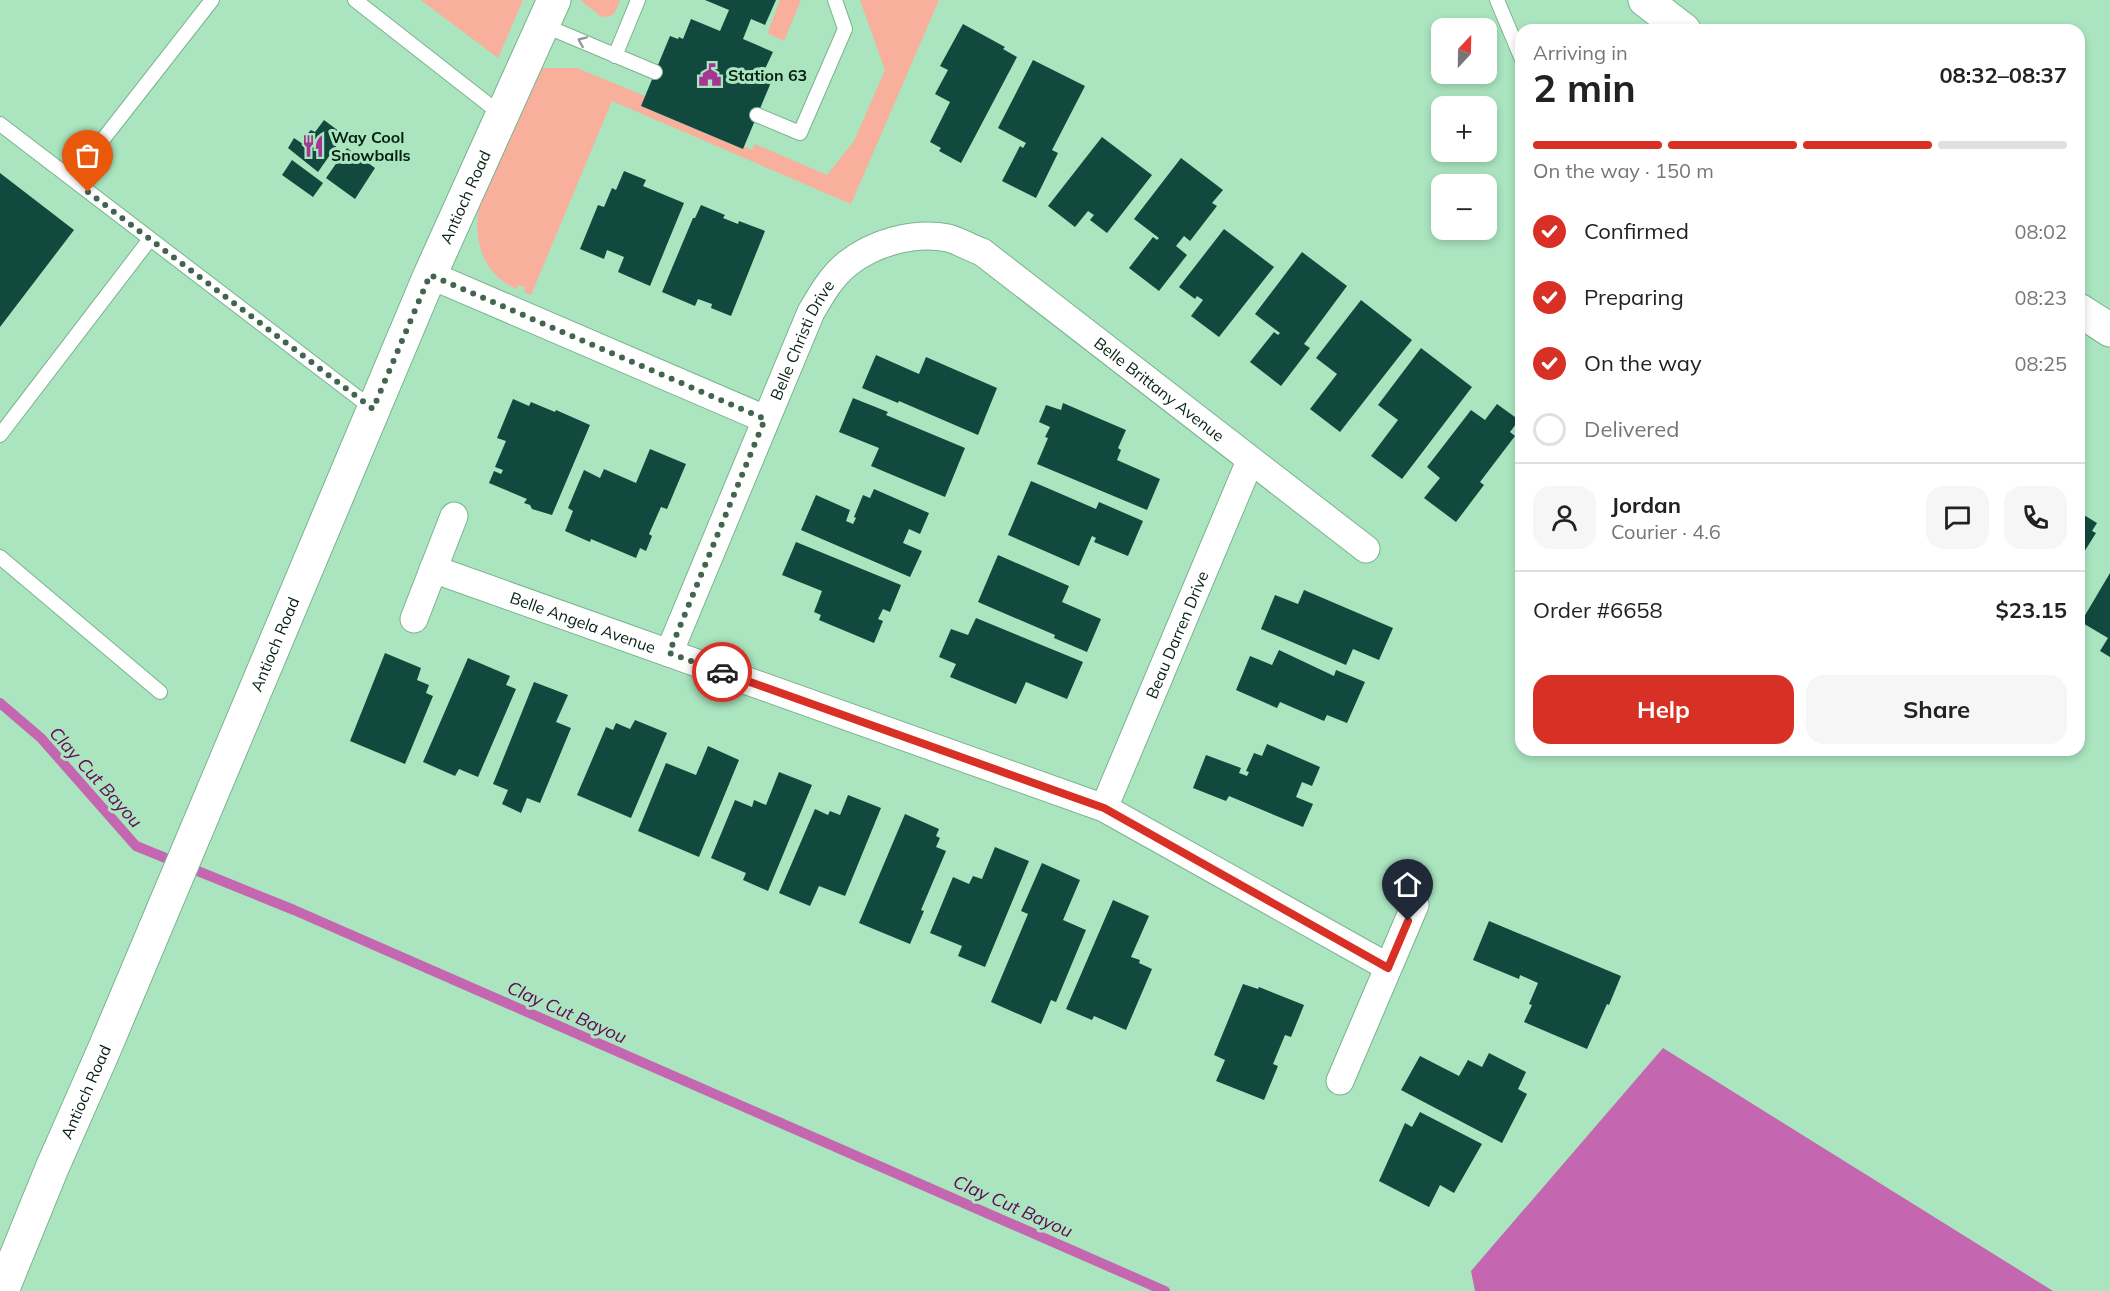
<!DOCTYPE html>
<meta charset="utf-8">
<style>
:root{--surface:#fff;--page:#f6f6f6;--text:#222;--muted:#767676;--line:#e0e0e0;--accent:#d93025}
body{margin:0;font-family:Mulish,sans-serif;background:var(--page);color:var(--text);height:100vh;display:flex;flex-direction:column;font-size:22px;white-space:nowrap}
*{box-sizing:border-box;margin:0}
p{font-size:20px;color:var(--muted)}
.icon{flex:none;width:33px;height:33px;fill:none;stroke:currentColor;stroke-width:2;stroke-linecap:round;stroke-linejoin:round}
.map{position:relative;flex:1;overflow:hidden}
.drawer{position:absolute;left:1515px;top:24px;width:570px;height:732px;display:flex;flex-direction:column;background:var(--surface);border-radius:18px;box-shadow:0 3px 9px #0003}
.drawer>*{flex:none}
.needle{width:39px;rotate:22deg}
.tools{position:absolute;left:1431px;top:18px;display:grid;gap:12px}
.tools a{display:grid;place-items:center;width:66px;height:66px;border-radius:12px;background:var(--surface);box-shadow:0 3px 9px #0003;font-size:30px}
.pin{position:absolute;display:grid;place-items:center;width:51px;height:51px;color:#fff;margin:-62px -26px;border-radius:50% 50% 50% 0;rotate:-45deg;box-shadow:0 0 6px #0007}
.pin .icon{rotate:45deg}
.courier{position:absolute;display:grid;place-items:center;width:60px;height:60px;margin:-30px;border:4px solid #d93025;border-radius:50%;background:#fff;color:#222;box-shadow:0 2px 8px #0007}
.overview em{font-style:normal;font-weight:700}
.overview div{display:flex;flex-direction:column-reverse}
.overview{display:flex;align-items:center;justify-content:space-between;height:102px;padding:0 18px}
h1{font-size:39px;font-weight:700;line-height:45px}
.bar{display:grid;grid-template-columns:repeat(4,1fr);gap:9px 6px;align-content:center;height:72px;padding:0 18px}
.bar i{height:8px;border-radius:4px;background:var(--line)}
.bar .on{background:var(--accent)}
.bar p{grid-column:span 4}
.line{display:flex;align-items:center;gap:15px;padding:0 18px;border-top:2px solid var(--line)}
.line div{flex:1}
.round{display:grid;place-items:center;flex:none;width:63px;height:63px;border-radius:18px;background:var(--page)}
ol{padding:0 18px;list-style:none}
li{display:flex;align-items:center;gap:18px;height:66px}
li p{margin-inline-start:auto}
li .icon{padding:6px;border-radius:50%;background:var(--accent);color:#fff;stroke-width:4}
li:last-child{color:var(--muted)}
li i{width:33px;height:33px;border:3px solid var(--line);border-radius:50%}
.primary-button{display:flex;gap:12px;margin-top:auto;padding:12px 18px}
.primary-button a{flex:1;height:69px;border-radius:18px;background:var(--accent);color:#fff;font-size:24px;font-weight:700;line-height:69px;text-align:center}
.primary-button a+a{background:var(--page);color:var(--text)}
.map>svg:first-child{display:block}
.green{fill:#f8af9b}
.water{fill:#c566b1}
.lines{fill:none;stroke-linecap:round;stroke-linejoin:round}
.stream{stroke:#c566b1;stroke-width:10}
.building{fill:#11493e}
.service-casing{stroke:#7ab38f;stroke-width:16}
.minor-casing{stroke:#7ab38f;stroke-width:29}
.tertiary-casing{stroke:#7ab38f;stroke-width:35}
.secondary-casing{stroke:#7ab38f;stroke-width:35}
.service{stroke:#fff;stroke-width:14}
.minor{stroke:#fff;stroke-width:27}
.tertiary{stroke:#fff;stroke-width:33}
.secondary{stroke:#fff;stroke-width:33}
.oneway{stroke:#909b95}
.done{stroke:#41654f;stroke-width:6;stroke-dasharray:0 10.8}
.route{stroke:#d93025;stroke-width:8}
.labels{text-anchor:middle;dominant-baseline:central;stroke-width:6;stroke-linejoin:round;paint-order:stroke}
.poi-label{font-size:16px;font-weight:bold;fill:#082013;stroke:#aae5bf;text-anchor:start}
.street-label{font-size:16px;fill:#082013;stroke:#aae5bf}
.water-label{font-size:18px;font-style:italic;fill:#610654;stroke:#aae5bf}
</style>
<div class="map">
<svg width="2110" height="1291" viewBox="0 0 2110 1291">
<rect width="100%" height="100%" fill="#aae5bf"/>
<path class="green" d="M421,0H523L498,58Z
M580,0H620C617,8 615,19 604,16L603,18Z
M780,0H801L784,41L769,34L768,32Z
M860,0H939L851,204L612,101L531,295L524,292L525,287L518,285L517,289C481,274 472,237 480,203L536,68H577L645,96L641,106L743,149L744,146L752,150L755,144L827,175L854,141L885,70Z"/>
<path class="water" d="M1663,1048L2053,1291H1475L1471,1271Z"/>
<g class="lines">
<path class="stream" d="M0,703L41,738L136,846L294,910L1165,1291"/>
</g>
<path class="building" d="M705,0H776L765,25L751,19L743,39L773,52L764,71L768,73L766,78L772,80L743,149L641,106L670,36L678,39L679,37L683,39L691,19L720,31L729,10Z
M963,24L1005,47L1003,49L1017,57L961,163L939,151L941,148L930,142L950,102L935,94L948,70L940,66Z
M1033,60L1085,86L1052,150L1058,153L1036,198L1002,181L1020,146L1023,148L1026,143L998,128Z
M324,120L344,135L318,172L288,148L294,138L303,144L306,140H308L312,136L308,133L311,130L315,132Z
M1102,137L1152,175L1107,233L1090,220L1094,215L1088,211L1075,227L1048,206Z
M347,148L375,168L355,199L326,178Z
M1181,158L1223,190L1212,203L1217,206L1190,241L1184,236L1176,246L1187,255L1159,291L1129,268L1153,237L1157,240L1159,238L1134,219Z
M292,160L323,183L313,197L282,175Z
M624,171L646,180L643,186L684,203L650,286L618,272L624,257L607,250L604,259L580,249L598,205L604,207L612,188L616,190Z
M0,173L74,230L0,327Z
M701,205L725,215L723,218L738,224L739,221L765,231L731,316L711,308L712,304L698,299L695,306L662,292L693,218H695Z
M1224,229L1274,267L1219,337L1191,316L1203,300L1197,296L1195,299L1179,287Z
M1302,252L1347,286L1304,344L1310,348L1281,386L1250,362L1274,332L1278,335L1280,333L1255,314Z
M1361,300L1412,340L1340,432L1310,409L1337,374L1316,358Z
M1421,348L1472,387L1402,479L1371,456L1398,420L1378,405Z
M876,355L919,374L926,357L997,388L978,435L899,401L898,403L862,388Z
M853,398L888,412L886,415L965,448L945,497L871,466L879,448L839,432Z
M513,399L529,406L531,402L555,412L556,410L590,425L552,515L532,509L530,505L524,503L527,499L489,483L494,471L501,474L503,470L495,467L506,441L497,438Z
M1063,403L1126,430L1118,448L1121,450L1117,460L1160,479L1147,510L1037,464L1048,438L1045,437L1050,427L1039,422L1046,405L1061,410Z
M1497,404L1519,420L1510,432L1515,436L1480,482L1484,485L1456,522L1424,498L1440,478L1427,467L1471,410L1485,420Z
M650,449L686,464L667,509L661,507L649,534L652,536L646,551L640,548L636,558L591,539L590,542L565,531L573,511L568,508L584,470L600,478L604,469L636,483Z
M1031,481L1096,509L1099,502L1143,521L1128,556L1094,542L1096,538L1092,536L1079,566L1008,535Z
M874,489L929,513L920,534L909,529L903,543L922,551L910,577L801,530L816,495L850,510L846,521L853,524L856,518L854,517L863,495L870,498Z
M2079,512L2097,523L2092,531L2096,533L2079,560Z
M796,542L901,585L890,612L883,609L878,619L883,621L874,643L819,620L821,615L814,612L822,591L782,575Z
M998,555L1069,586L1062,602L1101,619L1087,652L1054,638L1055,635L978,602Z
M2110,573V657L2100,651L2108,638L2081,622Z
M1304,590L1393,628L1379,660L1353,649L1346,665L1261,629L1275,595L1298,604Z
M976,618L1083,662L1067,699L1026,682L1016,704L950,677L956,664L939,657L951,629L968,635Z
M1279,650L1334,676L1336,670L1365,682L1347,723L1327,715L1324,721L1280,702L1277,708L1236,690L1250,656L1272,665Z
M385,653L421,668L417,680L429,685L426,693L433,696L405,764L350,741Z
M468,658L510,676L506,685L516,689L478,777L459,769L455,776L423,762Z
M534,682L568,695L556,722L571,728L540,803L527,798L521,813L502,804L508,790L493,784Z
M635,720L667,733L631,818L577,795L606,727L613,730L616,723L630,729Z
M1267,744L1320,767L1312,786L1302,782L1296,797L1313,804L1303,827L1229,796L1226,801L1193,788L1206,755L1241,768L1239,773L1247,776L1249,772L1246,771L1254,753L1262,756Z
M708,746L739,760L699,857L638,831L666,763L696,775Z
M779,772L812,785L768,891L743,880L746,873L711,858L735,800L752,807L754,800L766,805Z
M848,795L881,808L845,896L819,886L810,906L779,893L815,809L828,815L830,811L840,815Z
M905,814L939,829L936,836L940,838L936,847L946,851L921,910L924,911L910,944L859,923Z
M995,847L1029,861L985,967L958,956L962,946L930,933L953,877L969,884L973,876L982,879Z
M1042,863L1080,880L1063,920L1086,930L1056,1002L1051,1000L1041,1024L991,1002L1028,914L1021,911Z
M1113,900L1149,916L1131,957L1140,960L1139,963L1152,969L1126,1030L1094,1016L1092,1020L1066,1009Z
M1489,921L1621,976L1609,1005L1607,1004L1587,1049L1524,1022L1532,1005L1529,1004L1538,983L1520,975L1519,979L1473,960Z
M1243,984L1258,989L1259,987L1304,1005L1291,1037L1285,1035L1273,1064L1278,1066L1264,1100L1216,1081L1225,1060L1214,1055Z
M1489,1053L1526,1072L1518,1089L1527,1094L1502,1143L1401,1090L1420,1056L1459,1076L1468,1060L1482,1067Z
M1420,1112L1482,1144L1454,1193L1440,1185L1429,1207L1379,1181L1405,1123L1412,1127Z"/>
<g class="lines">
<g class="service-casing">
<path id="service" d="M355,0L502,115
M1497,0L1521,57
M543,25L655,72
M615,56L638,0
M757,115L800,133L845,29L835,0
M0,124L373,409
M72,179L212,0
M0,435L150,239
M0,557L160,692"/>
</g>
<g class="minor-casing">
<g id="minor">
<path d="M430,275L765,419"/>
<path id="s1" d="M433,569L1104,808L1388,967"/>
<path d="M414,619L454,516"/>
<path id="s2" d="M669,653L811,312C821,295 831,277 847,264C873,243 914,231 948,238C959,241 971,248 982,252L1366,549"/>
<path id="s3" d="M1104,808L1250,461"/>
<path d="M1340,1081L1415,905"/>
</g>
</g>
<g class="tertiary-casing">
<g id="tertiary">
<path id="s4" d="M2,1291L52,1168L104,1050L430,275L554,0"/>
</g>
</g>
<g class="secondary-casing">
<path id="secondary" d="M1645,0L1684,30
M2079,310L2110,330"/>
</g>
<use href="#service" class="service"/>
<use href="#minor" class="minor"/>
<use href="#tertiary" class="tertiary"/>
<use href="#secondary" class="secondary"/>
</g>
<defs><path id="oneway-chevron" d="M-2-3.5L2.5 0L-2 3.5" fill="none" stroke-width="1.6" stroke-linecap="round" stroke-linejoin="round" transform="scale(1.5)"/></defs>
<use class="oneway" href="#oneway-chevron" transform="translate(582 41) rotate(-157)"/>
<g class="lines">
<path class="done" d="M88,192L373,409L430,275L765,419L669,653L722,672"/>
<path class="route" d="M722,672L1104,808L1388,968L1408,921"/>
</g>
<defs>
<g id="civic-bare" transform="scale(1.8)"><path d="M-.6-6.5H3V-4.5H.6V-3L4-1V1h2V6H-6V1h2V-1L-.6-3ZM-1.2 2.5V6h2.4V2.5Z" fill="#a73693" stroke="#aae5bf" stroke-width="2.5" paint-order="stroke"/></g>
<g id="restaurant-bare" transform="scale(1.8)"><path d="M-5-6h1v4h1v-4h1v4h1v-4h1v5L-1.5 .5V6h-2V.5L-5-1ZM5-6V6H3V1.5H1.5Q1.5-4 5-6Z" fill="#a73693" stroke="#aae5bf" stroke-width="2.5" paint-order="stroke"/></g>
</defs>
<g fill-rule="evenodd">
<use href="#civic-bare" x="710" y="75"/>
<use href="#restaurant-bare" x="313" y="146"/>
</g>
<g class="labels">
<g class="poi-label">
<text x="728" y="75">Station 63</text>
<text x="331" y="137">Way Cool<tspan x="331" dy="18">Snowballs</tspan></text>
</g>
<g class="street-label">
<text stroke="none"><textPath href="#s4" startOffset="1188">Antioch Road</textPath></text>
<text stroke="none"><textPath href="#s2" startOffset="340">Belle Christi Drive</textPath></text>
<text stroke="none"><textPath href="#s2" startOffset="798">Belle Brittany Avenue</textPath></text>
<text stroke="none"><textPath href="#s1" startOffset="159">Belle Angela Avenue</textPath></text>
<text stroke="none"><textPath href="#s3" startOffset="188">Beau Darren Drive</textPath></text>
<text stroke="none"><textPath href="#s4" startOffset="702">Antioch Road</textPath></text>
<text stroke="none"><textPath href="#s4" startOffset="216">Antioch Road</textPath></text>
</g>
<g class="water-label">
<text transform="translate(96 777) rotate(48)">Clay Cut Bayou</text>
<text transform="translate(567 1012) rotate(24)">Clay Cut Bayou</text>
<text transform="translate(1013 1206) rotate(24)">Clay Cut Bayou</text>
</g>
</g>
</svg>
<div class="tools">
<a><svg class="needle" viewBox="-14 -14 28 28"><path d="M0-13l5 13h-10z" fill="#e53935"/><path d="M0 13l5-13h-10z" fill="#767676"/></svg></a>
<a>+</a>
<a>−</a>
</div>
<div class="pin" style="left:88px;top:192px;background:#ea580c"><svg class="icon" aria-label="bag" viewBox="0 0 24 24"><path d="M5 8h14l-1 12H6zM9 8a3 3 0 0 1 6 0"/></svg></div>
<div class="pin" style="left:1408px;top:921px;background:#1f2937"><svg class="icon" aria-label="home" viewBox="0 0 24 24"><path d="M3 11l9-7 9 7M6 9v11h12V9"/></svg></div>
<div class="courier" style="left:722px;top:672px"><svg class="icon" aria-label="car" viewBox="0 0 24 24"><path d="M5 17H2v-5l4-1 3-4h7l3 4 3 1v5h-3M9 17h6M6 11h13"/><circle cx="7" cy="17" r="2"/><circle cx="17" cy="17" r="2"/></svg></div>
<section class="drawer">
<div class="overview"><div><h1>2 min</h1><p>Arriving in</p></div><em>08:32–08:37</em></div>
<div class="bar"><i class="on"></i><i class="on"></i><i class="on"></i><i></i><p>On the way · 150 m</p></div>
<ol>
<li><svg class="icon" aria-label="check" viewBox="0 0 24 24"><path d="M5 12l5 5 9-10"/></svg>Confirmed<p>08:02</p></li>
<li><svg class="icon" aria-label="check" viewBox="0 0 24 24"><path d="M5 12l5 5 9-10"/></svg>Preparing<p>08:23</p></li>
<li><svg class="icon" aria-label="check" viewBox="0 0 24 24"><path d="M5 12l5 5 9-10"/></svg>On the way<p>08:25</p></li>
<li><i></i>Delivered</li>
</ol>
<div class="line" style="height:108px"><a class="round"><svg class="icon" aria-label="person" viewBox="0 0 24 24"><circle cx="12" cy="8" r="4"/><path d="M4 21q1-7 8-7t8 7"/></svg></a><div><b>Jordan</b><p>Courier · 4.6</p></div><a class="round"><svg class="icon" aria-label="chat" viewBox="0 0 24 24"><path d="M4 5h16v11H9l-5 4z"/></svg></a><a class="round"><svg class="icon" aria-label="phone" viewBox="0 0 24 24"><path d="M5 4h4l2 5-3 2q2 4 5 5l2-3 5 2v4C11 20 4 13 5 4z"/></svg></a></div>
<div class="line" style="height:78px"><div>Order #6658</div><b>$23.15</b></div>
<div class="primary-button"><a>Help</a><a>Share</a></div>
</section>
</div>
